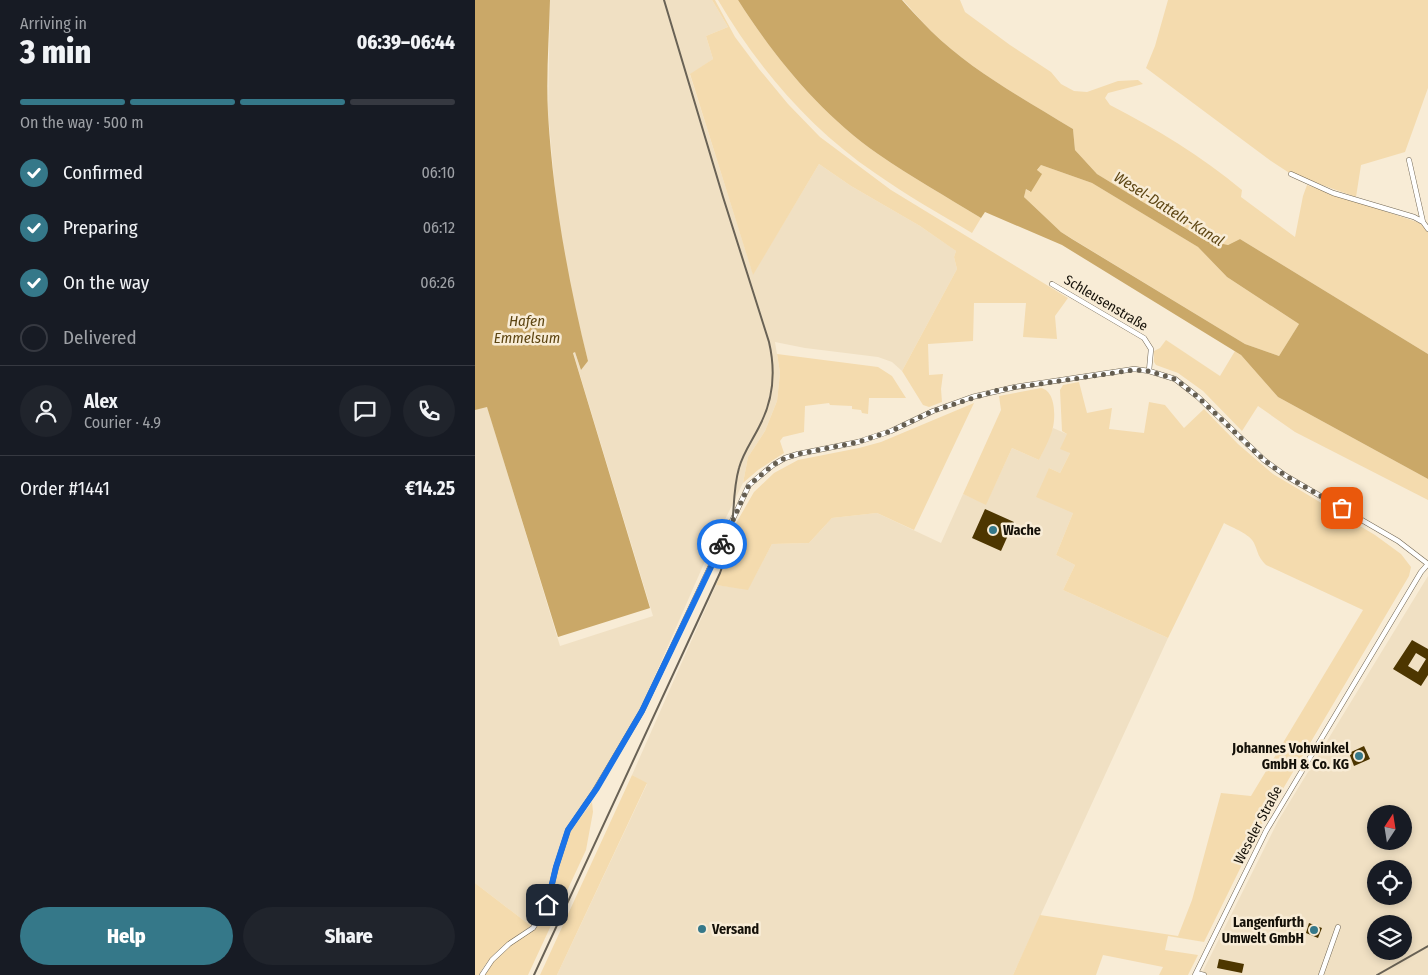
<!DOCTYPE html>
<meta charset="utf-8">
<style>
:root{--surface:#171b24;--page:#20242c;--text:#f1f3f6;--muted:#9ea1a6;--line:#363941;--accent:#357889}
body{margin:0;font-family:"Fira Sans Condensed",sans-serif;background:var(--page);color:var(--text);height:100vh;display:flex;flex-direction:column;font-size:19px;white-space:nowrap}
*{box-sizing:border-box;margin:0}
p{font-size:16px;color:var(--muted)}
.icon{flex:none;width:28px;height:28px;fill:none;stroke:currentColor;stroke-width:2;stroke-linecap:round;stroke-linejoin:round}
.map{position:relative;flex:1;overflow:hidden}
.sheet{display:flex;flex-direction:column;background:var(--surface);width:475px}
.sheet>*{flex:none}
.needle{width:32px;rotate:12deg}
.fabs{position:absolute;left:892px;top:805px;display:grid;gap:10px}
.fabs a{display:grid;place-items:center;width:45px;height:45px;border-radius:50%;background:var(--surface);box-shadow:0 2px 8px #0003;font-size:25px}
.pin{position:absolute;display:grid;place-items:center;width:42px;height:42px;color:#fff;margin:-21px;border-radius:10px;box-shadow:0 2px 8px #0006}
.courier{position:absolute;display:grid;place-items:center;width:50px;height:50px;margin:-25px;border:4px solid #1a73e8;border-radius:50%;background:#fff;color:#222;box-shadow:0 1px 6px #0007}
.headline em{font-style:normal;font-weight:800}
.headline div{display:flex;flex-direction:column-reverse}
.headline{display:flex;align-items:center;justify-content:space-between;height:85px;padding:0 20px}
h1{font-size:32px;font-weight:800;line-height:38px}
.bar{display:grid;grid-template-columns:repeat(4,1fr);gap:8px 5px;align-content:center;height:60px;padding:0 20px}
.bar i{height:6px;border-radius:4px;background:var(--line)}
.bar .current{background:var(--accent)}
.bar p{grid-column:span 4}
.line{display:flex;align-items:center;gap:12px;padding:0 20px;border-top:1px solid var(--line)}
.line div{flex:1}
.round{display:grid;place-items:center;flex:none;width:52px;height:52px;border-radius:26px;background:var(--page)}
ol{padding:0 20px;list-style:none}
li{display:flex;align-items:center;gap:15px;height:55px}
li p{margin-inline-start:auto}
li .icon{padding:5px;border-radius:50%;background:var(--accent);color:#fff;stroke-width:4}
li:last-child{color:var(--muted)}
li i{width:28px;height:28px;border:2px solid var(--line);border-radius:50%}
.action{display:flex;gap:10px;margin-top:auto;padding:10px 20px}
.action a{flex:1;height:58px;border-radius:30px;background:var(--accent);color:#fff;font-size:20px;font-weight:800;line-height:58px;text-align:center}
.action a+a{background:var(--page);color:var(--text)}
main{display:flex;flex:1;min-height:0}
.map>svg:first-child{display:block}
.built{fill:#f0e0c3;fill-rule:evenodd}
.green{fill:#f4dbae}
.water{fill:#caa868;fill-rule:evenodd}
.building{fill:#4d3600;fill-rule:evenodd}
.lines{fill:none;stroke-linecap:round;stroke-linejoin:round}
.street-casing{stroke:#716653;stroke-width:5.5}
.street{stroke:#fff;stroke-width:4.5}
.rail{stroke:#696255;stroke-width:2}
.done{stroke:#645d50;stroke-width:5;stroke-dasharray:0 9}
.route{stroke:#1a73e8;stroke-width:6}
.poi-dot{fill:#357889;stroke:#f8ecd6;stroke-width:2}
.labels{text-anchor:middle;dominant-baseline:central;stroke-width:5;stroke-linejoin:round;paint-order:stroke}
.street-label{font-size:14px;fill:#141008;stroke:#f8ecd6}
.poi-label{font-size:14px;font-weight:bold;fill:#141008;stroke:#f8ecd6;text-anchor:start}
.water-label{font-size:15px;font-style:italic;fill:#5d4512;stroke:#f8ecd6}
</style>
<main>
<section class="sheet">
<div class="headline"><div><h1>3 min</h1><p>Arriving in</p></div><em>06:39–06:44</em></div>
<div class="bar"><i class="current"></i><i class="current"></i><i class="current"></i><i></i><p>On the way · 500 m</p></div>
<ol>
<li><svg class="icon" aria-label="check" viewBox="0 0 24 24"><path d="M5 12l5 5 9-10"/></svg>Confirmed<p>06:10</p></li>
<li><svg class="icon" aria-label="check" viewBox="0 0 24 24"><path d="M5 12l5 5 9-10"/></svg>Preparing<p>06:12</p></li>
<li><svg class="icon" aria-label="check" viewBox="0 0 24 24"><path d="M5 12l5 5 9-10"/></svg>On the way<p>06:26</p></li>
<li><i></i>Delivered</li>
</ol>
<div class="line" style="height:90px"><a class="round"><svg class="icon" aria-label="person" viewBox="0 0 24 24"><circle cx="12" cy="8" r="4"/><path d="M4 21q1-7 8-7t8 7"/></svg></a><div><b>Alex</b><p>Courier · 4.9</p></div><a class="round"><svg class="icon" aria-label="chat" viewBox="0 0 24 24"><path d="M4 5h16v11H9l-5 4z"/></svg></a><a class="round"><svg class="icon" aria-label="phone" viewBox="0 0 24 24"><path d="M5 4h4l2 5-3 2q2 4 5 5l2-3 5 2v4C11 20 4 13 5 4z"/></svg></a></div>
<div class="line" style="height:65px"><div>Order #1441</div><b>€14.25</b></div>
<div class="action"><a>Help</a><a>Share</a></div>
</section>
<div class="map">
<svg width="953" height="975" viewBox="0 0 953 975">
<rect width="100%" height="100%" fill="#f8ecd6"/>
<path class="built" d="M75,0H237L253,27L231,36L238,59L215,75L278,274L344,164L376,186L445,226L477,248L481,251L479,257L482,269L427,371L417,362L403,357L330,348L300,342L305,373L302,401L290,431L273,457L268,483L234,552L165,710L110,803L91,829L79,866L70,904L56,926L0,883V410L12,406L85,646L178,616L98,352H100L106,370L113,361L95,289L82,210L73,113Z
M578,428L592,434L595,453L585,473L574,468L598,513L581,555L600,565L588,590L693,638L538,975H82L172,784L157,775L241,585L273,589L297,544L334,543L357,518L402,513L466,543L488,494L511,504L537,448L564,460Z
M953,576V975H726L803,821ZM901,814H929V841H901ZM901,869H929V896H901ZM901,924H929V951H901Z"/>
<path class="green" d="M237,0H240L260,37L284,69L313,104L345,137L416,190L593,298L580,316L582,339L548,337L551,303H499L498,341L453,344L454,375L468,374L466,389L467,402L454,407L448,405L427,371L482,269L479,257L481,251L445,226L376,186L344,164L278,275L215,74L238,59L231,36L253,27Z
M243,0H263C300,58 346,114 403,154C436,177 472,197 506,218L497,233C465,214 431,195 400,173C335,129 283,68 243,0Z
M428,0H485L490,12L535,45L576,72L586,84L599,91L612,92L643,81L663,80L668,84L633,93L630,98L635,105C682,129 726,156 767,190L766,197L820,237L828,196L832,185L945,223L953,231V354L765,239L753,245L730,240L622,174L600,150L598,129C549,99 497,71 456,31C446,21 437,10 428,0Z
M693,0H953V88L930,152L886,165L881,197L816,174L796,161L671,68L680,46Z
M566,165L617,183L723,247L752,277L824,324L804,356L770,344L586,232L549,197L551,189L555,192L566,173L562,171Z
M691,340L745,376L760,351L766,355L803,397L953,479V500L820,432L783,406L767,431L728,391L703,373L681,365L679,362V351L685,348Z
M302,354L403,367L417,376L431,398H394L393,414L387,413L386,410L377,409V406L355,405L354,403L330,406L329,432L308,437L305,441L309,453L283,470L268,483L273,457L290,431L302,401L305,373Z
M604,382L612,413L637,408L634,429L669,433L674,402L690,405L709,428L729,409L763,444L798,474L900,535L926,554L936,567L934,576L786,826L729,942L693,936L690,950L723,955L713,975H684L688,967L628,955L621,975H538L565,915L703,936L717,900L746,793L776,796L888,610L791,565C782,555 784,554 779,543C775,534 758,528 749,523L693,638L588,590L600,565L581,555L598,513L561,497L574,468L585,473L595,453L585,449L592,434L587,431L585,390L588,385Z
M566,388C582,391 581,422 576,434C573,443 568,451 564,460L537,448L511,505L488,494L526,410L524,396Z
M499,403L439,530L402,513L357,518L334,543L297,544L273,590L241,585L256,549L260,525L279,492L299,473L323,460L384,448L406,442Z
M157,775L172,783L82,975H65Z
M117,802L118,812L111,850L53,975H9L19,961L36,945L60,929L74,906L83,868L95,832Z
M0,883L56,926C36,940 15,953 4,975H0Z"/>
<path class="water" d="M0,0H75C74,38 71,76 73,114C78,198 93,280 113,361L106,370L100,352L98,353L175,608L83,637L12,407L0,410Z
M263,0H427C436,10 446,21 456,31C497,71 549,99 598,129L600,150L622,174L730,240L753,245L765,239L953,354V479L803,397L766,355L587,245L510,212L506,218C472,197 436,177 403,154C346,114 300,58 263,0ZM566,165L617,183L723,247L752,277L824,324L804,356L770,344L597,239L586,232L549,197L551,189L556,192L567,174L562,170Z"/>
<path class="building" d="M510,509L539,522L526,551L497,538Z
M937,640L953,649V675L946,686L918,669ZM941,653L951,659L943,672L933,666Z
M889,746L895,759L879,766L874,753Z
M834,923L847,928L843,938L831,933Z
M744,959L769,964L767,973L742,968Z"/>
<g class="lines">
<g class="street-casing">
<path id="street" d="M934,160L948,222
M816,174L858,193L939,217L948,222L953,229
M577,284L669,338L676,349L674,371
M721,973L729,975
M7,975L17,960L34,944L58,928L72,905L81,867L93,830L119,792L167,711L274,485L298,465L310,458L323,454L383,442L416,431L458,411L497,397L540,387L659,369L674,371L700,379L723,397L789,460L811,476L923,541L953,564L946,572L791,831L720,975
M846,975L863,927"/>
</g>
<use href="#street" class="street"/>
<path class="rail" d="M59,975L245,573C249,562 253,551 255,540C260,517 257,492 264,468C268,453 277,441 284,427C298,401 301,372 294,342L248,197L189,0
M902,975L953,946"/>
</g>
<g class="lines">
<path class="done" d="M247,544L274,485L298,465L310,458L323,454L383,442L416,431L458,411L523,390L659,370L674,371L700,379L723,397L789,460L811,476L867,508"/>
<path class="route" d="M72,905L81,867L93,830L122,788L167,711L247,544"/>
</g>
<g class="poi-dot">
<circle cx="518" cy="530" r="5"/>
<circle cx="884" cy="756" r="5"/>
<circle cx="227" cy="929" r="5"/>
<circle cx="839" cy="930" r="5"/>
</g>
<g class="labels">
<g class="street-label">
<text transform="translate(631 303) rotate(31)">Schleusenstraße</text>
<text transform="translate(783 825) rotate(-62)">Weseler Straße</text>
</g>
<g class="poi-label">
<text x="528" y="530">Wache</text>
<text x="874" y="748" text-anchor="end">Johannes Vohwinkel<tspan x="874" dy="16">GmbH &amp; Co. KG</tspan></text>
<text x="829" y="922" text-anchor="end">Langenfurth<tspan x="829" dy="16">Umwelt GmbH</tspan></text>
<text x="237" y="929">Versand</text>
</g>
<g class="water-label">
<text transform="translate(694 209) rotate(32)">Wesel-Datteln-Kanal</text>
<text x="52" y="321">Hafen<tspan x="52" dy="17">Emmelsum</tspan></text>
</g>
</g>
</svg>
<div class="fabs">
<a><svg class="needle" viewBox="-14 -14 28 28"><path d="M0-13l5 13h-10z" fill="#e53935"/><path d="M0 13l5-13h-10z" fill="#9ea1a6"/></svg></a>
<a><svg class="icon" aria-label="locate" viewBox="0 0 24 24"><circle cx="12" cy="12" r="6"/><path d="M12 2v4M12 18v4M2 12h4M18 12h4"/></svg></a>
<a><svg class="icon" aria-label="layers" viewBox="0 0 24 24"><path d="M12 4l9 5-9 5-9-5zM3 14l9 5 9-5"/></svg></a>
</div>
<div class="pin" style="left:867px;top:508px;background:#ea580c"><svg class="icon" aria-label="bag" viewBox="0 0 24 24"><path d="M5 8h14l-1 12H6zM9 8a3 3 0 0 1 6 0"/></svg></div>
<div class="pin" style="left:72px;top:905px;background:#1f2937"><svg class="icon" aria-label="home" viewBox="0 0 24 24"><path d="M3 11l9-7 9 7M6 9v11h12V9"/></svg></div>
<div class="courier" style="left:247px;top:544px"><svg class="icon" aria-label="bike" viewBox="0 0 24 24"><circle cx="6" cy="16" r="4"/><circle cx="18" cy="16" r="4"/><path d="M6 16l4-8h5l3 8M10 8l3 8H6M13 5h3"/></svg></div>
</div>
</main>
